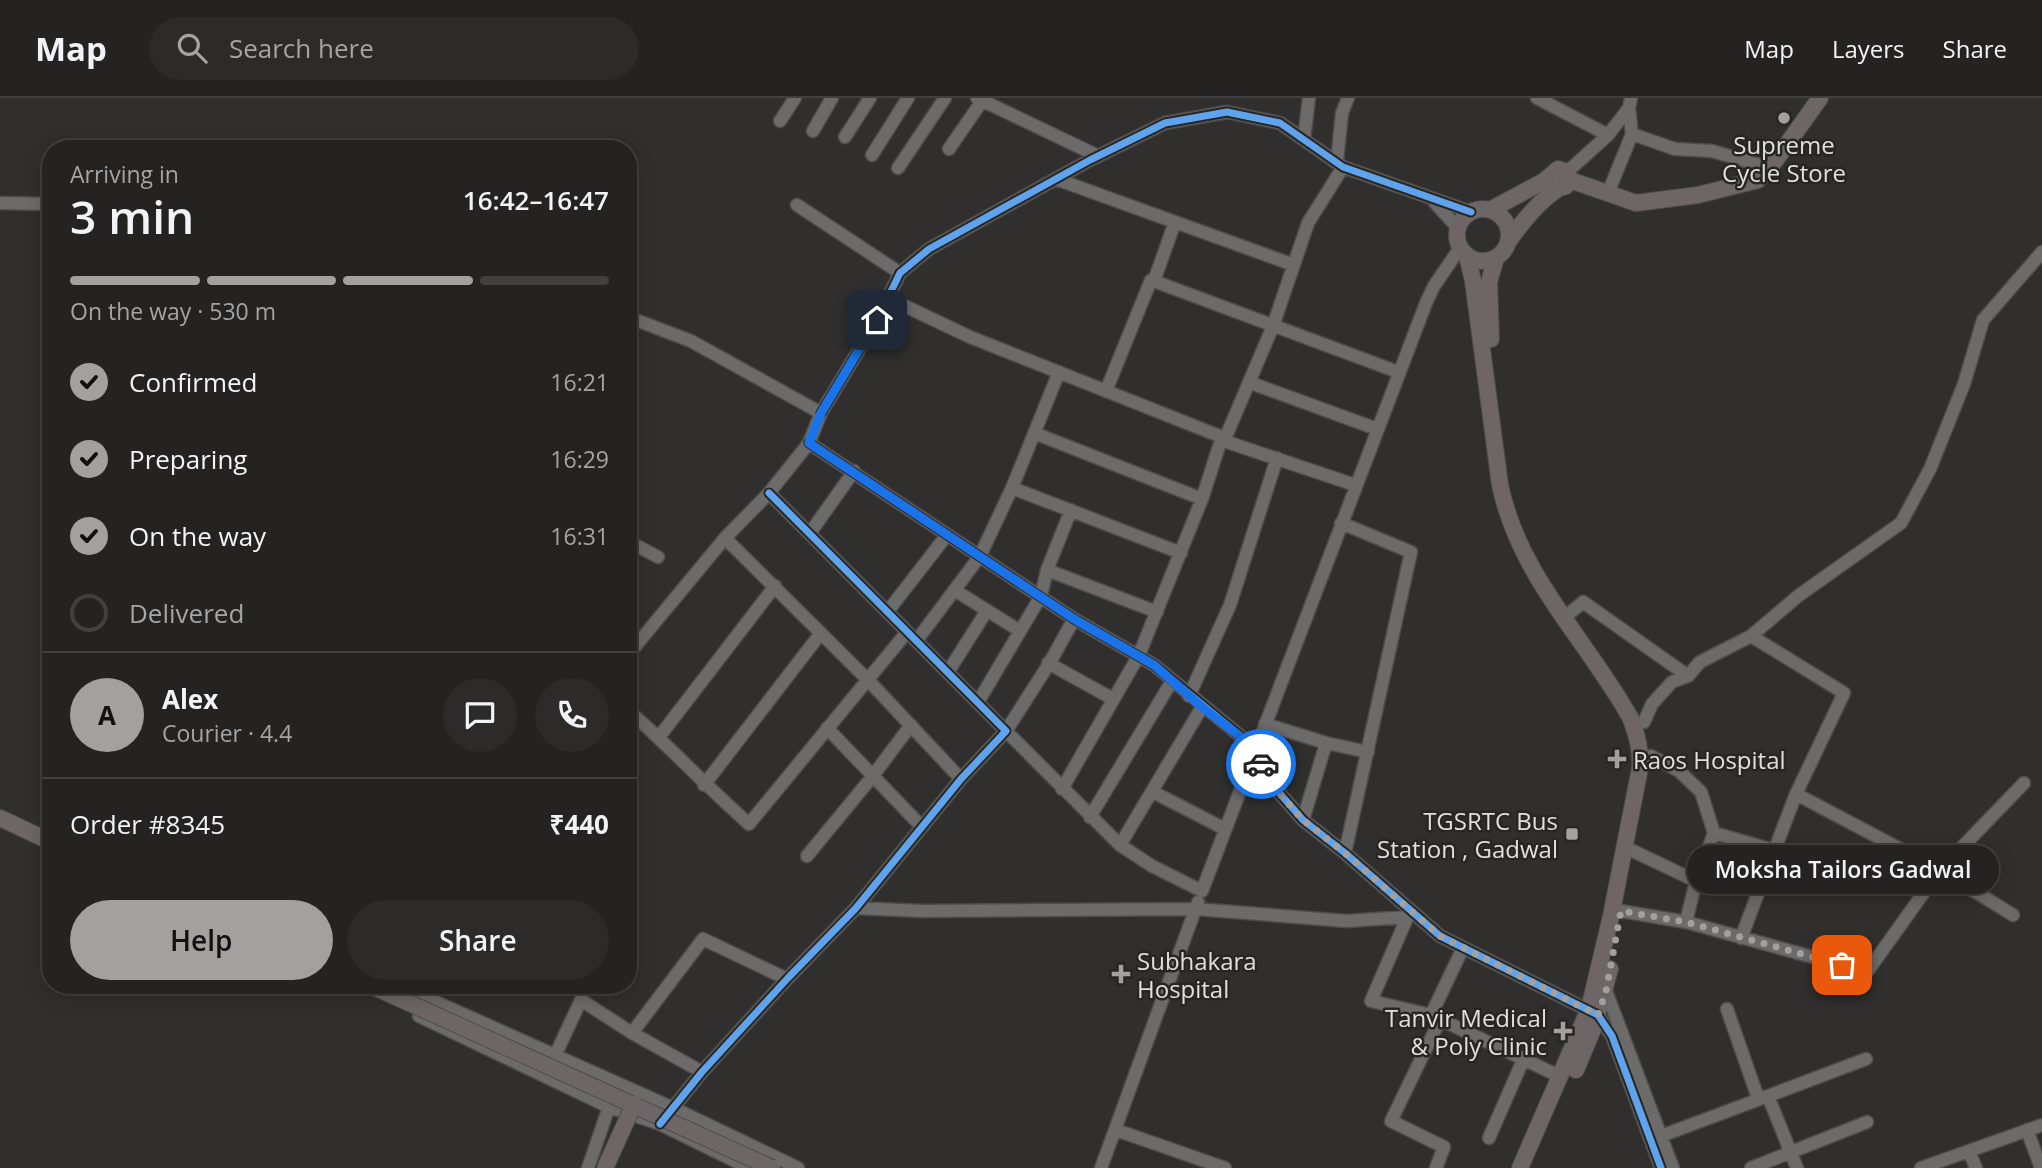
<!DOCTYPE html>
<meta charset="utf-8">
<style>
:root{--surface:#242322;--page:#2c2b2a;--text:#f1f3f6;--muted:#a3a4a5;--line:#414040;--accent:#a2a1a0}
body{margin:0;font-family:"Open Sans",sans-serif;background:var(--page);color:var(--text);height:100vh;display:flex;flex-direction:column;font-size:26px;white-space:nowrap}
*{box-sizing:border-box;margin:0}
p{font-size:23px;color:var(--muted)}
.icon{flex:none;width:38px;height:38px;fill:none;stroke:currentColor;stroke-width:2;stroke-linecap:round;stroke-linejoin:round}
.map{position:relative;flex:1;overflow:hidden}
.panel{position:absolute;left:42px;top:42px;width:595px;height:854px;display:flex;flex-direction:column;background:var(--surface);border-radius:28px;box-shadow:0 4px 18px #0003,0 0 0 2px var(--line)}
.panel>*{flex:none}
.pin{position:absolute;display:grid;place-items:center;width:60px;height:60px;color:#fff;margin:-30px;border-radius:14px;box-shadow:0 4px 10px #0006}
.courier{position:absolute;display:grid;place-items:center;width:70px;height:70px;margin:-35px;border:5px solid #1a73e8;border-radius:50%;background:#fff;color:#222;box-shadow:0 2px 9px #0007}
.bubble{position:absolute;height:49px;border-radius:24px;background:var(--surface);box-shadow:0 4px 18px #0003,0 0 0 2px var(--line);font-size:23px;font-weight:600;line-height:49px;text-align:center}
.head em{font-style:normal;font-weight:600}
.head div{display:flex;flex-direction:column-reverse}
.head{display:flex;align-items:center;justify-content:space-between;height:119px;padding:0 28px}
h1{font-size:46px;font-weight:600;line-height:52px}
.bar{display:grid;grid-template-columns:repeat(4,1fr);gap:10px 7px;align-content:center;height:84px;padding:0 28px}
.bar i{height:9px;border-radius:5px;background:var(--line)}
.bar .selected{background:var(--accent)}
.bar p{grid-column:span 4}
.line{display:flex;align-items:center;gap:18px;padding:0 28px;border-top:2px solid var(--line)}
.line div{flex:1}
.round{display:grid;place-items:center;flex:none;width:74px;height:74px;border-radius:37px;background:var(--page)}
ol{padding:0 28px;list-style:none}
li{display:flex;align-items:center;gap:21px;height:77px}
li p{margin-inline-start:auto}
li .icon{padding:7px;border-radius:50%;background:var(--accent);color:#111;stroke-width:4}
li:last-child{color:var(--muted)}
li i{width:38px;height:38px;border:4px solid var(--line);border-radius:50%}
.button{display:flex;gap:14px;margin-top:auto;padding:14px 28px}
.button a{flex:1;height:80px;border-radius:42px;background:var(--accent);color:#111;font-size:28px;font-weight:600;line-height:80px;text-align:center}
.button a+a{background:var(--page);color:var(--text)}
header{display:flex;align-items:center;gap:42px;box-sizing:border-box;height:98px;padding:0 35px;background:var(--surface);border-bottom:2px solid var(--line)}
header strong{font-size:33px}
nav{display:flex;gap:38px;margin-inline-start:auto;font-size:24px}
.search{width:490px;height:63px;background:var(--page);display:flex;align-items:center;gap:18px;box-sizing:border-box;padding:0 24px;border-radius:38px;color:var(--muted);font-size:26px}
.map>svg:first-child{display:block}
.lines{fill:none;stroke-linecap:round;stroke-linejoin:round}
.minor-casing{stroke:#4d4c4a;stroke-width:15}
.major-casing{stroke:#4d4c4a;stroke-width:18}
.minor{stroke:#6c6b6a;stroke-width:12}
.major{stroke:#6e6666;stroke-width:16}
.major-bridge-casing{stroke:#4d4c4a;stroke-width:18;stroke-linecap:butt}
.major-bridge{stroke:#6e6666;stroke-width:16}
.cycleway-casing{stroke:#272623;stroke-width:11}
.cycleway{stroke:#60a3ed;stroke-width:7}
.done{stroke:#a2a1a0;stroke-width:7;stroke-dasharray:0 12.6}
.route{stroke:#1a73e8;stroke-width:9}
.poi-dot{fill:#a2a1a0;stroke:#272623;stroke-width:2.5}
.labels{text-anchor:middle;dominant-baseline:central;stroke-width:5;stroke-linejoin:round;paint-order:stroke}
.poi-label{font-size:24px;fill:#e0dfdd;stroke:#272623;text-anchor:start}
</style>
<header>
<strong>Map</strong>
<div class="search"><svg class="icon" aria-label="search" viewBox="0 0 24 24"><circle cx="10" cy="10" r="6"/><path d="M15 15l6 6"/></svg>Search here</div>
<nav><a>Map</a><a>Layers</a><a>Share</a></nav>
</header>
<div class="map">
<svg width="2042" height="1070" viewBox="0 0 2042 1070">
<rect width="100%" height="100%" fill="#302f2e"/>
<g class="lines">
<g class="minor-casing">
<path id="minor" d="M977,0L1098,58
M1537,0L1608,37L1567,74
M1629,10L1632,36L1675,51L1712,53L1770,70
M780,23L795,0
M813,33L832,0
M1608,37L1629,10L1631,0
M845,39L870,0
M1304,41L1309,0
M949,51L982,3
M872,57L908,0
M1337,63L1342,15L1348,0
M898,70L945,0
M1056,81L1294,167
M1608,95L1632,36
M0,105L51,106
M1435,105L1458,130
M797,107L900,175
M1154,183L1175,124
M888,200L970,239L1222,339L1224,343L1355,387
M628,219L691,243L821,315L809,345L769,395L725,440L628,557
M1059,274L1012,390L1181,455
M1251,285L1377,331
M1106,293L1151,182L1398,274
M821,315L877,222L900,175L929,151L1090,62L1165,25L1227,14L1280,25L1343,69L1471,114
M1034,335L1202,401
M1224,343L1273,228L1308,125L1343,69
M809,345L1074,521L1154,567L1255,650L1267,681L1303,722L1345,755L1440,838L1598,917L1612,938L1661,1070
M1341,425L1411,454L1345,755
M810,435L854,373
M725,440L868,582L961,681
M628,443L658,459
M1047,472L1157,514
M956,493L1020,533
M888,513L947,437
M1570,515L1583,504L1688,578
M1074,521L1049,566L1006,633L1120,747L1152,768L1202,793L1426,205L1434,188L1460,150
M1751,538L1844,595L1796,696
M917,542L980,458L1012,390
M1048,565L1113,601
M948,574L986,514
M1189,598L1230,507L1277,360
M978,604L1041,498L1047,472L1071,412
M628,612C670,649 707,689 749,726L907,534
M1644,624L1652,606L1672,584L1688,578L1700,564L1751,538L1798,498L1901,425L1930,371L1964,286L1983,222L2042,154
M1265,626L1326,645L1368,654
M827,630L922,729
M659,639L775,488
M1651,658L1679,673L1701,694L1714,735
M704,687L821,535
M1062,691L1139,557L1202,401L1222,339
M1153,694L1225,731
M1090,719L1172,583
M1303,722L1326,645
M1120,747L1202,609
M1633,753L1696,783
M807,758L872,679L911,627
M856,810L921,813L1196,811L1346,823L1407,819
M1410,813L1371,903L1431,917L1561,979
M1621,813L1686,824L1867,874L1940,772L1796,696L1741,840
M2013,817L1940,772L2024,685
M1686,824L1696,783L1714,735L1773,752
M398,887L673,1010L798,1070
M1602,890L1606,893L1673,1070
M1727,911L1758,1000L1765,999
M1431,917L1463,850
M419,918L609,1009L660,1026L749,1070
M632,935L703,841L787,881
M552,964L581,902L632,935L702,974
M660,1026L702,974L787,881L856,810L961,681L1006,633L769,395
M1116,1032L1225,1070
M2027,1032L2041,1070
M1661,1038L1768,998
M1489,1040L1524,960
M1969,1053L1976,1070
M588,1070L609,1009
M1101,1070L1198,804
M1436,1070L1444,1049L1391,1023L1440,922
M1751,1070L1867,1024
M1797,1070L1768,998L1866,961
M1921,1070L2042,1027"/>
</g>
<g class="major-casing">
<path id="major" d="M1570,82L1636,105L1698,97L1758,82L1770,70L1820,0
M1457 137a26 26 0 1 1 52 0a26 26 0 1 1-52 0Z
M1490,112L1544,83L1558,71L1567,74L1570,82L1566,88L1559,90L1552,85L1551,78
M1508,144C1523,123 1538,104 1559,90
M1467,158L1473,183L1500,387C1519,478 1586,541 1630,619C1637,637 1641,651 1640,670L1611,818L1589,911L1520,1070
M1491,241L1489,184L1496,160
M0,720L51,744
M369,887L385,894
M1576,972L1593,931L1610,871"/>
</g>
<use href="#minor" class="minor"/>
<use href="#major" class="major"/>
<g class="major-bridge-casing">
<path id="major-bridge" d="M385,894L772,1070
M605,1070L634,1006"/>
</g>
<use href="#major-bridge" class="major-bridge"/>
<g class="cycleway-casing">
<path id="cycleway" d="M821,315L877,222L900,175L929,151L1090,62L1165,25L1227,14L1280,25L1343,69L1471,114
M809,345L1074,521L1154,567L1255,650L1267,681L1303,722L1345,755L1440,838L1598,917L1612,938L1661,1070
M660,1026L702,974L787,881L856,810L961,681L1006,633L769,395"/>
</g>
<use href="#cycleway" class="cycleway"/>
</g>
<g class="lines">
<path class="done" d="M1261,666L1267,681L1303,722L1345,755L1440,838L1598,917L1606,893L1621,813L1686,824L1842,867"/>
<path class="route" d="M877,222L821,315L809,345L1074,521L1154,567L1202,609L1255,650L1261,666"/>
</g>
<g class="poi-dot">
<circle cx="1784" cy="20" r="7"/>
<path d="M1613.5 650.5h7v7h7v7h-7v7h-7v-7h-7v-7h7z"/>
<rect x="1565" y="729" width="14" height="14" rx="3.5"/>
<path d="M1117.5 865.5h7v7h7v7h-7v7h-7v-7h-7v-7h7z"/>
<path d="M1559.5 922.5h7v7h7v7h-7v7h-7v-7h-7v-7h7z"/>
</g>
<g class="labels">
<g class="poi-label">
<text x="1784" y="46" text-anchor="middle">Supreme<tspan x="1784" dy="28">Cycle Store</tspan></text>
<text x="1633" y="661">Raos Hospital</text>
<text x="1558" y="722" text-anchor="end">TGSRTC Bus<tspan x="1558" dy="28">Station , Gadwal</tspan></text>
<text x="1137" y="862">Subhakara<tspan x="1137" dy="28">Hospital</tspan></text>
<text x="1547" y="919" text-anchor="end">Tanvir Medical<tspan x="1547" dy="28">&amp; Poly Clinic</tspan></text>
</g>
</g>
</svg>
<div class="pin" style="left:1842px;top:867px;background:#ea580c"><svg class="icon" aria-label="bag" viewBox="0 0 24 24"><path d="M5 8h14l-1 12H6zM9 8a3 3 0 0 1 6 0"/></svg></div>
<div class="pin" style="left:877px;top:222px;background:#1f2937"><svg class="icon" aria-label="home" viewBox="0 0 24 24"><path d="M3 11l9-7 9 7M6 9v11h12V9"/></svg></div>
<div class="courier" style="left:1261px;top:666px"><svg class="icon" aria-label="car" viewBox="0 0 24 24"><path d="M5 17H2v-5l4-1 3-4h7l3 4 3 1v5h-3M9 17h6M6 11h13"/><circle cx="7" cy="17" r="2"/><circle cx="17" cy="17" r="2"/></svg></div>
<div class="bubble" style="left:1687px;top:747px;width:312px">Moksha Tailors Gadwal</div>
<section class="panel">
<div class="head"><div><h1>3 min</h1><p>Arriving in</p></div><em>16:42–16:47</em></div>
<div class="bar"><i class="selected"></i><i class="selected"></i><i class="selected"></i><i></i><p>On the way · 530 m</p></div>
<ol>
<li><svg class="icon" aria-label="check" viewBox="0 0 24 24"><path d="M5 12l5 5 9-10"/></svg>Confirmed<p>16:21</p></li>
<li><svg class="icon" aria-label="check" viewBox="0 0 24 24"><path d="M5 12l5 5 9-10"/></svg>Preparing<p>16:29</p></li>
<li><svg class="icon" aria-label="check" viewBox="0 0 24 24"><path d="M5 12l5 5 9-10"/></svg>On the way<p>16:31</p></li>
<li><i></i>Delivered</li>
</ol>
<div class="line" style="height:126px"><b class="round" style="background:var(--accent);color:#111">A</b><div><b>Alex</b><p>Courier · 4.4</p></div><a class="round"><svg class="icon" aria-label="chat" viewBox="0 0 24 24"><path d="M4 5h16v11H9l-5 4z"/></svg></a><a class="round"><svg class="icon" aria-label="phone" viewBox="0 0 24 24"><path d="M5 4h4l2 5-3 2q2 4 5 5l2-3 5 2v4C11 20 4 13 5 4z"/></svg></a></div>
<div class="line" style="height:91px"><div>Order #8345</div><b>₹440</b></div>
<div class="button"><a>Help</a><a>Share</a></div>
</section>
</div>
